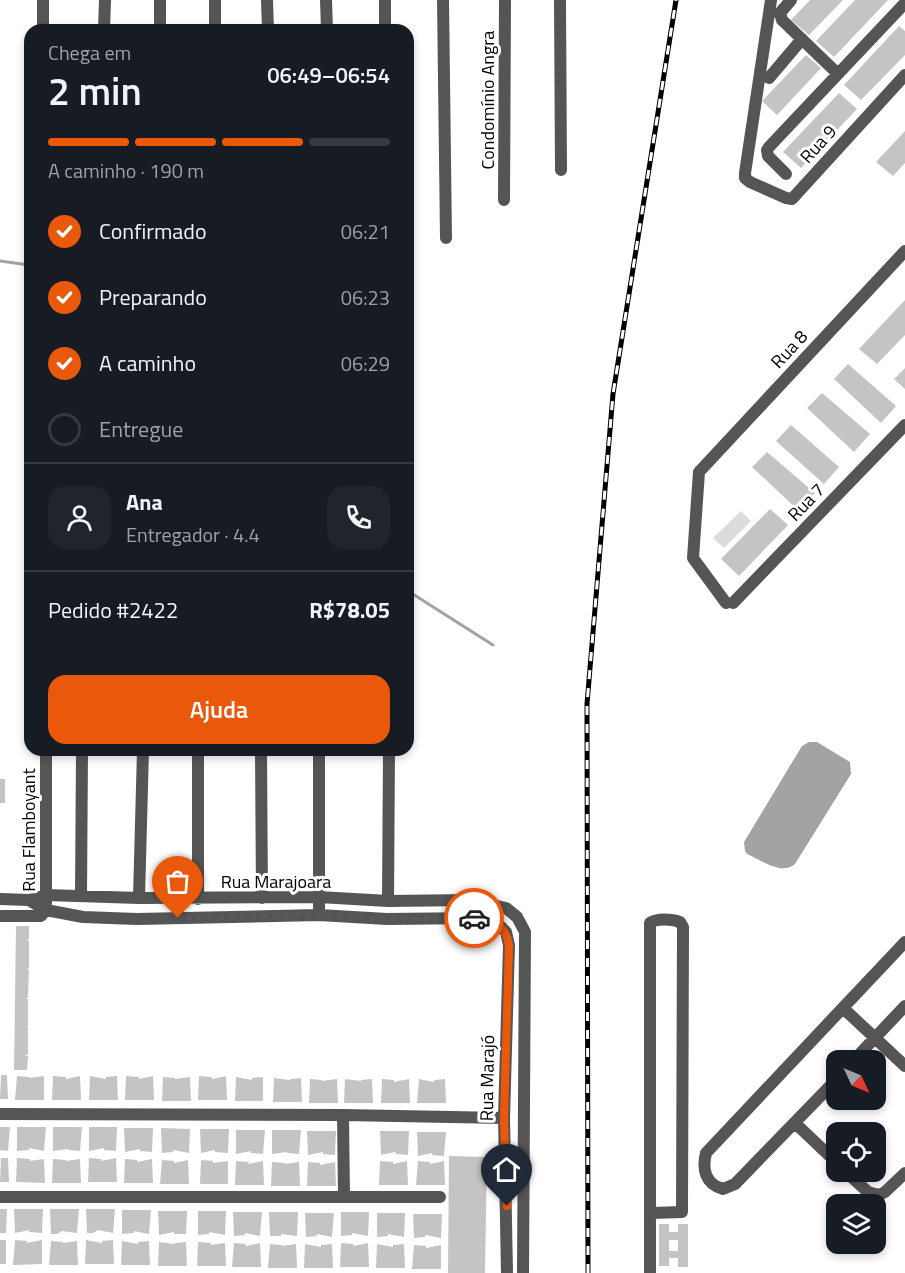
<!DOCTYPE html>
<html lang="pt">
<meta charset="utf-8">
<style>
:root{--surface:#171b24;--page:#20242c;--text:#f1f3f6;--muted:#9ea1a6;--line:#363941;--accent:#ea580c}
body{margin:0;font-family:"Titillium Web",sans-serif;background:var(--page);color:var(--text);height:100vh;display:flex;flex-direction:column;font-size:22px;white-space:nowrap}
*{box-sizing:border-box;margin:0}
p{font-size:20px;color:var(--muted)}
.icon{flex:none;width:33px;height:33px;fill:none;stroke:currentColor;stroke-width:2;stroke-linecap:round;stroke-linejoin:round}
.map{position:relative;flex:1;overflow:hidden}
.drawer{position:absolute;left:24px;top:24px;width:390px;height:732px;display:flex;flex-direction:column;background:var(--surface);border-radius:18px;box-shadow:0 3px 9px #0003}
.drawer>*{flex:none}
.needle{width:39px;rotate:134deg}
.fabs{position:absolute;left:826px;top:1050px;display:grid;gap:12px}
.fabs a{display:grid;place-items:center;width:60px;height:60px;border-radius:12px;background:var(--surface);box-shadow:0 3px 9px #0003;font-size:30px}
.pin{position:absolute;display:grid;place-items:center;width:51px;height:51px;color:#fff;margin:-62px -26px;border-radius:50% 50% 50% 0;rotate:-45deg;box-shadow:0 0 6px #0007}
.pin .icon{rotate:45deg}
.courier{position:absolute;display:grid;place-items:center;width:60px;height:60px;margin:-30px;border:4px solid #ea580c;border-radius:50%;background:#fff;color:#222;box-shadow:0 2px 8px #0007}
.summary em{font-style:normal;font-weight:600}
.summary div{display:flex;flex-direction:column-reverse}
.summary{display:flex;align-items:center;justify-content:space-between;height:102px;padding:0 24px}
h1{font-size:39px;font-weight:600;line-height:45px}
.bar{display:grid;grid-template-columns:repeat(4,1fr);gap:9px 6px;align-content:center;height:72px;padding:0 24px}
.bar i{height:8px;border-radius:4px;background:var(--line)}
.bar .selected{background:var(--accent)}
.bar p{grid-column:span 4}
.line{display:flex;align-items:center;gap:15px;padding:0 24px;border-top:2px solid var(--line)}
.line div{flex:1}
.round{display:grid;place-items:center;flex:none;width:63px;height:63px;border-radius:18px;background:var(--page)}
ol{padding:0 24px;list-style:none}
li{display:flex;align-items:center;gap:18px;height:66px}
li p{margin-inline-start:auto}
li .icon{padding:6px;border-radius:50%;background:var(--accent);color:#fff;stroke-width:4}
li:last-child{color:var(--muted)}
li i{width:33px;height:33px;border:3px solid var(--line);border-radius:50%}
.cta{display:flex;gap:12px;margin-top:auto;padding:12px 24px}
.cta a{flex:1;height:69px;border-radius:18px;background:var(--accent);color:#fff;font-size:24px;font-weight:600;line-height:69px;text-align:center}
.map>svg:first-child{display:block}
.green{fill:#dcdcdc}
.water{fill:#a3a3a3}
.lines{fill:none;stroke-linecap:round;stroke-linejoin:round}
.stream{stroke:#a3a3a3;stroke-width:3}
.building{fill:#c4c4c4;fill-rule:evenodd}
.minor{stroke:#555;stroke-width:12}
.rail-casing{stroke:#000;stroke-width:5}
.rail{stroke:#fff;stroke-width:3;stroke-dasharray:9;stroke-linecap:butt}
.done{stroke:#595959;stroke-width:6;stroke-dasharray:0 10.8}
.route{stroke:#ea580c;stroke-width:8}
.labels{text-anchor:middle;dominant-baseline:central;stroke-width:6;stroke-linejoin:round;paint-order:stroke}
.street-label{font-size:18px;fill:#000;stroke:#fff}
</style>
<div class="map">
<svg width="905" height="1273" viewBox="0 0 905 1273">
<rect width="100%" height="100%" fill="#fff"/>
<path class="green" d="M741,511L751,521L724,548L713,538Z"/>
<path class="water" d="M809,742H817L850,762L851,774L795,864C782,876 761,860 747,854L745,851L744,842L802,746Z"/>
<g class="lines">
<path class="stream" d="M0,261L29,265
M408,591L493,645"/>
</g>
<path class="building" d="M810,0H843L809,35L791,20Z
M855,0H888L834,57L816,41Z
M899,26L905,31V55L861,100L844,85Z
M806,55L821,68L777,115L762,101Z
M839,93L857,109L801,168L783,152Z
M905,131V163L893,176L876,162Z
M905,300V335L877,364L859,349Z
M848,364L896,406L881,423L834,379Z
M905,368V389L894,379Z
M822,393L870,434L854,452L807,408Z
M791,425L839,467L824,484L776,441Z
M767,452L815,493L799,511L752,467Z
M770,509L788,525L739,576L721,559Z
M0,779H5V803H0Z
M16,926H29V939L27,941H29V968L27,970H29L28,997L26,999H28V1026L26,1027H28V1054L25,1056H28L27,1070H14Z
M1,1075H7L8,1099H0Z
M17,1076L29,1077V1078L44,1076V1100H15Z
M53,1076L66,1077V1079L80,1076L81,1100H52Z
M90,1076L106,1079V1077L117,1076L118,1100H89Z
M126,1076L139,1077V1079L153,1076L154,1100H125Z
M199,1076L211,1077L212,1079L226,1076L227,1100H198Z
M163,1077L175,1078V1079L190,1077L191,1101H162Z
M236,1077L252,1080V1078L263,1077V1101H235Z
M274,1078L290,1080V1079L301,1078L302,1102H273Z
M310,1079L322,1080V1081L337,1079L338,1103H309Z
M345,1079L361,1081V1080L372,1079L373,1103H344Z
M382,1079L394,1080V1082L409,1079L410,1103H381Z
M419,1079L434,1082V1080L445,1079L446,1103H417Z
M0,1127H10L8,1151L0,1150Z
M17,1127H46L44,1151L29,1148V1150L17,1151Z
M53,1127H82L80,1151L68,1150V1149L53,1151Z
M89,1127H117L116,1151L104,1150V1148L89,1151Z
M124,1128H153L152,1152L140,1151V1149L125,1152Z
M161,1128L190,1129L189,1153L173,1150V1152L162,1153Z
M200,1129H229L228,1153L215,1152V1150L201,1153Z
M236,1130H265L263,1154L251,1153V1151L236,1154Z
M272,1130H301L299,1154L287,1153V1152L272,1154Z
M307,1131H336L335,1155L323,1154V1152L308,1155Z
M380,1131H409L408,1155L396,1154L395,1152L381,1155Z
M417,1132H446L444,1156L432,1155V1153L418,1156Z
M449,1156L487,1157L485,1273H448Z
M1,1158H8L9,1182H0Z
M17,1158L30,1159V1161L44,1159L45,1183L16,1182Z
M89,1158L101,1159V1161L116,1158L117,1182H88Z
M53,1159L66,1160V1161L80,1159L81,1183H52Z
M125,1159L137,1160V1162L152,1159L153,1183H124Z
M162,1160L174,1161V1163L188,1160L189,1184H160Z
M201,1160L213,1161V1163L228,1161V1184H200Z
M236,1161L249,1162L248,1164L263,1161L264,1185H235Z
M380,1161L393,1162V1164L407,1161L408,1185H379Z
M418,1161L430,1162V1164L444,1161L445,1185H416Z
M272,1162L285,1163V1164L299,1162L300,1186H271Z
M308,1162L320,1163V1165L335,1162L336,1186H307Z
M0,1209H7L6,1233H0Z
M14,1209H43L42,1233L29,1232V1230L15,1233Z
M50,1209H79L77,1233L62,1231L57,1234H51Z
M86,1209H115L113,1233L98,1230L93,1233H87Z
M122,1210H151L149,1234L134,1231V1233L122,1234Z
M158,1211H187L186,1234H174V1232L159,1235Z
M198,1211H226L225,1235L209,1232V1234L198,1235Z
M233,1212H262L260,1236L245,1233V1235L234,1236Z
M269,1212H298L297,1236L281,1234V1236H270Z
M341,1212H369L368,1236L352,1233V1235L341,1236Z
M305,1213H334L332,1237L317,1234V1236L306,1237Z
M377,1213H405L404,1237L388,1234V1236L377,1237Z
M413,1214H442L441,1238L425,1235V1237L414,1238Z
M659,1224H669V1232H678V1224H688V1267H678V1258H669V1266H659ZM669,1240H678V1251H669Z
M0,1240H6V1264H0Z
M15,1240L27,1241V1243L42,1240V1264L13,1265Z
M86,1240L102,1243V1241L113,1240L114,1264H85Z
M51,1241L63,1242V1243L77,1241L78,1265H49Z
M122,1241L138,1244V1242L149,1241L150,1265H121Z
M159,1242L175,1244V1243L186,1242L187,1266H158Z
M198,1242L211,1243L210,1245L225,1243L226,1266H197Z
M234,1243L246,1244V1246L260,1243L261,1267H232Z
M341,1243L353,1244L354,1246L368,1243L369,1267H340Z
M270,1244L282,1245V1246L296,1244L297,1268H268Z
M305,1244L321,1247V1245L332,1244L333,1268H304Z
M377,1244L393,1247V1245L404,1244L405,1268H376Z
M414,1245L426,1246V1248L441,1245V1269H412Z"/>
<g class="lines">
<path class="minor" d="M215,0V30
M267,0L268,30
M326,0L327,30
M385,0V30
M443,0L446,238
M560,0L561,170
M771,0L745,173V178L750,182L786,198L792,199L905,75
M791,0L780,13L782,20L838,74
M43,30V0
M104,30L105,0
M160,30V0
M769,78L802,39
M786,174L768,156L767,150L769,147L905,3
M504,200L505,0
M726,603L693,558L699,472L905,251
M733,603L905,425
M46,750V903
M198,750V899
M261,750L262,898
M319,750V915
M81,896L82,750
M139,898L143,750
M0,899L29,900L46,895L139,898L319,897L388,901L470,900L506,908L517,917L525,932L523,1273
M29,900L46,910L83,917L137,919L319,915L387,919L479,918L497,923L506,932L509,945L504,1118L507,1273
M388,901L389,750
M0,916H41L46,910
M843,1008L905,1066
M854,1060L905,1006
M837,1079L735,1184L723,1189C705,1184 702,1169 706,1153L905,942
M0,1114L343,1115L504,1118
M343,1115L344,1197
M795,1123L837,1163
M846,1172L868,1192L879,1195L885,1192L905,1173
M0,1197H440
M650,1273V923C657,918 672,919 680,922L683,927L682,1212L651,1213"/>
<g class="rail-casing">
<path id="rail" d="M588,1273L587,704L613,394L676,0"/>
</g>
<use href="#rail" class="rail"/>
</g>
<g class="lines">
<path class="done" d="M178,918L319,915L387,919L474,918"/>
<path class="route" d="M474,918C494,919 505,925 509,945L504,1118L507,1206"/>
</g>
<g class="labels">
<g class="street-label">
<text transform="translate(487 100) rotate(-90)">Condomínio Angra</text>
<text transform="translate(818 144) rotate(-48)">Rua 9</text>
<text transform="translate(789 349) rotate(-47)">Rua 8</text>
<text transform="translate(806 502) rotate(-46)">Rua 7</text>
<text transform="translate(28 830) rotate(-90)">Rua Flamboyant</text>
<text x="276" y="881">Rua Marajoara</text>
<text transform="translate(487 1078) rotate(-89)">Rua Marajó</text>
</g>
</g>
</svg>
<div class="fabs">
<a><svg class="needle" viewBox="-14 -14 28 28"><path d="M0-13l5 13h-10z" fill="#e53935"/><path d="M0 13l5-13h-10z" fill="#9ea1a6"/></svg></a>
<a><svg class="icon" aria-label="locate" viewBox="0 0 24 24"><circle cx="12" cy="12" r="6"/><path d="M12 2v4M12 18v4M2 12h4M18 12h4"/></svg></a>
<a><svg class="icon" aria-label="layers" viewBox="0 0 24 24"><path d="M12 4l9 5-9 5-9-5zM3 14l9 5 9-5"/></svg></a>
</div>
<div class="pin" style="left:178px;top:918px;background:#ea580c"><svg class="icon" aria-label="bag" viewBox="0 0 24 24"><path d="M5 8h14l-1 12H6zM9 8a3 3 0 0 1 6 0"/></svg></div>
<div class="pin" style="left:507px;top:1206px;background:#1f2937"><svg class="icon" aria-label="home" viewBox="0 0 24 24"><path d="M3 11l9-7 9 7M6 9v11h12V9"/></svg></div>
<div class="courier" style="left:474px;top:918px"><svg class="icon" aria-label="car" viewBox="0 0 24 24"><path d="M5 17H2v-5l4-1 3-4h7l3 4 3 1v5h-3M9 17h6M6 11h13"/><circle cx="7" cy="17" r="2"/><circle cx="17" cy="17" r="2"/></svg></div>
<section class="drawer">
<div class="summary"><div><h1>2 min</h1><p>Chega em</p></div><em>06:49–06:54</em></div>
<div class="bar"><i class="selected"></i><i class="selected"></i><i class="selected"></i><i></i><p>A caminho · 190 m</p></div>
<ol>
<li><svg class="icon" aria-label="check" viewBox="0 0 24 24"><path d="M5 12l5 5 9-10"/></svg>Confirmado<p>06:21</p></li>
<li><svg class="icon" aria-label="check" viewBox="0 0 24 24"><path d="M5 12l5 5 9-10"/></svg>Preparando<p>06:23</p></li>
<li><svg class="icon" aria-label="check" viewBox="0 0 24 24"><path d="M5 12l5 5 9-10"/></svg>A caminho<p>06:29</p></li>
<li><i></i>Entregue</li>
</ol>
<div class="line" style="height:108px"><a class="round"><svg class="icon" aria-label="person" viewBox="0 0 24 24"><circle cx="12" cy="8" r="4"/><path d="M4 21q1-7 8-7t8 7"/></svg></a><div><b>Ana</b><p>Entregador · 4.4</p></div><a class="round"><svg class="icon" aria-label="phone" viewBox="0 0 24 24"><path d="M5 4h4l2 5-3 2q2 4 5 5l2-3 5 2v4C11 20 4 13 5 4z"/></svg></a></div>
<div class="line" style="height:78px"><div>Pedido #2422</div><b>R$78.05</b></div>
<div class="cta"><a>Ajuda</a></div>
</section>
</div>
